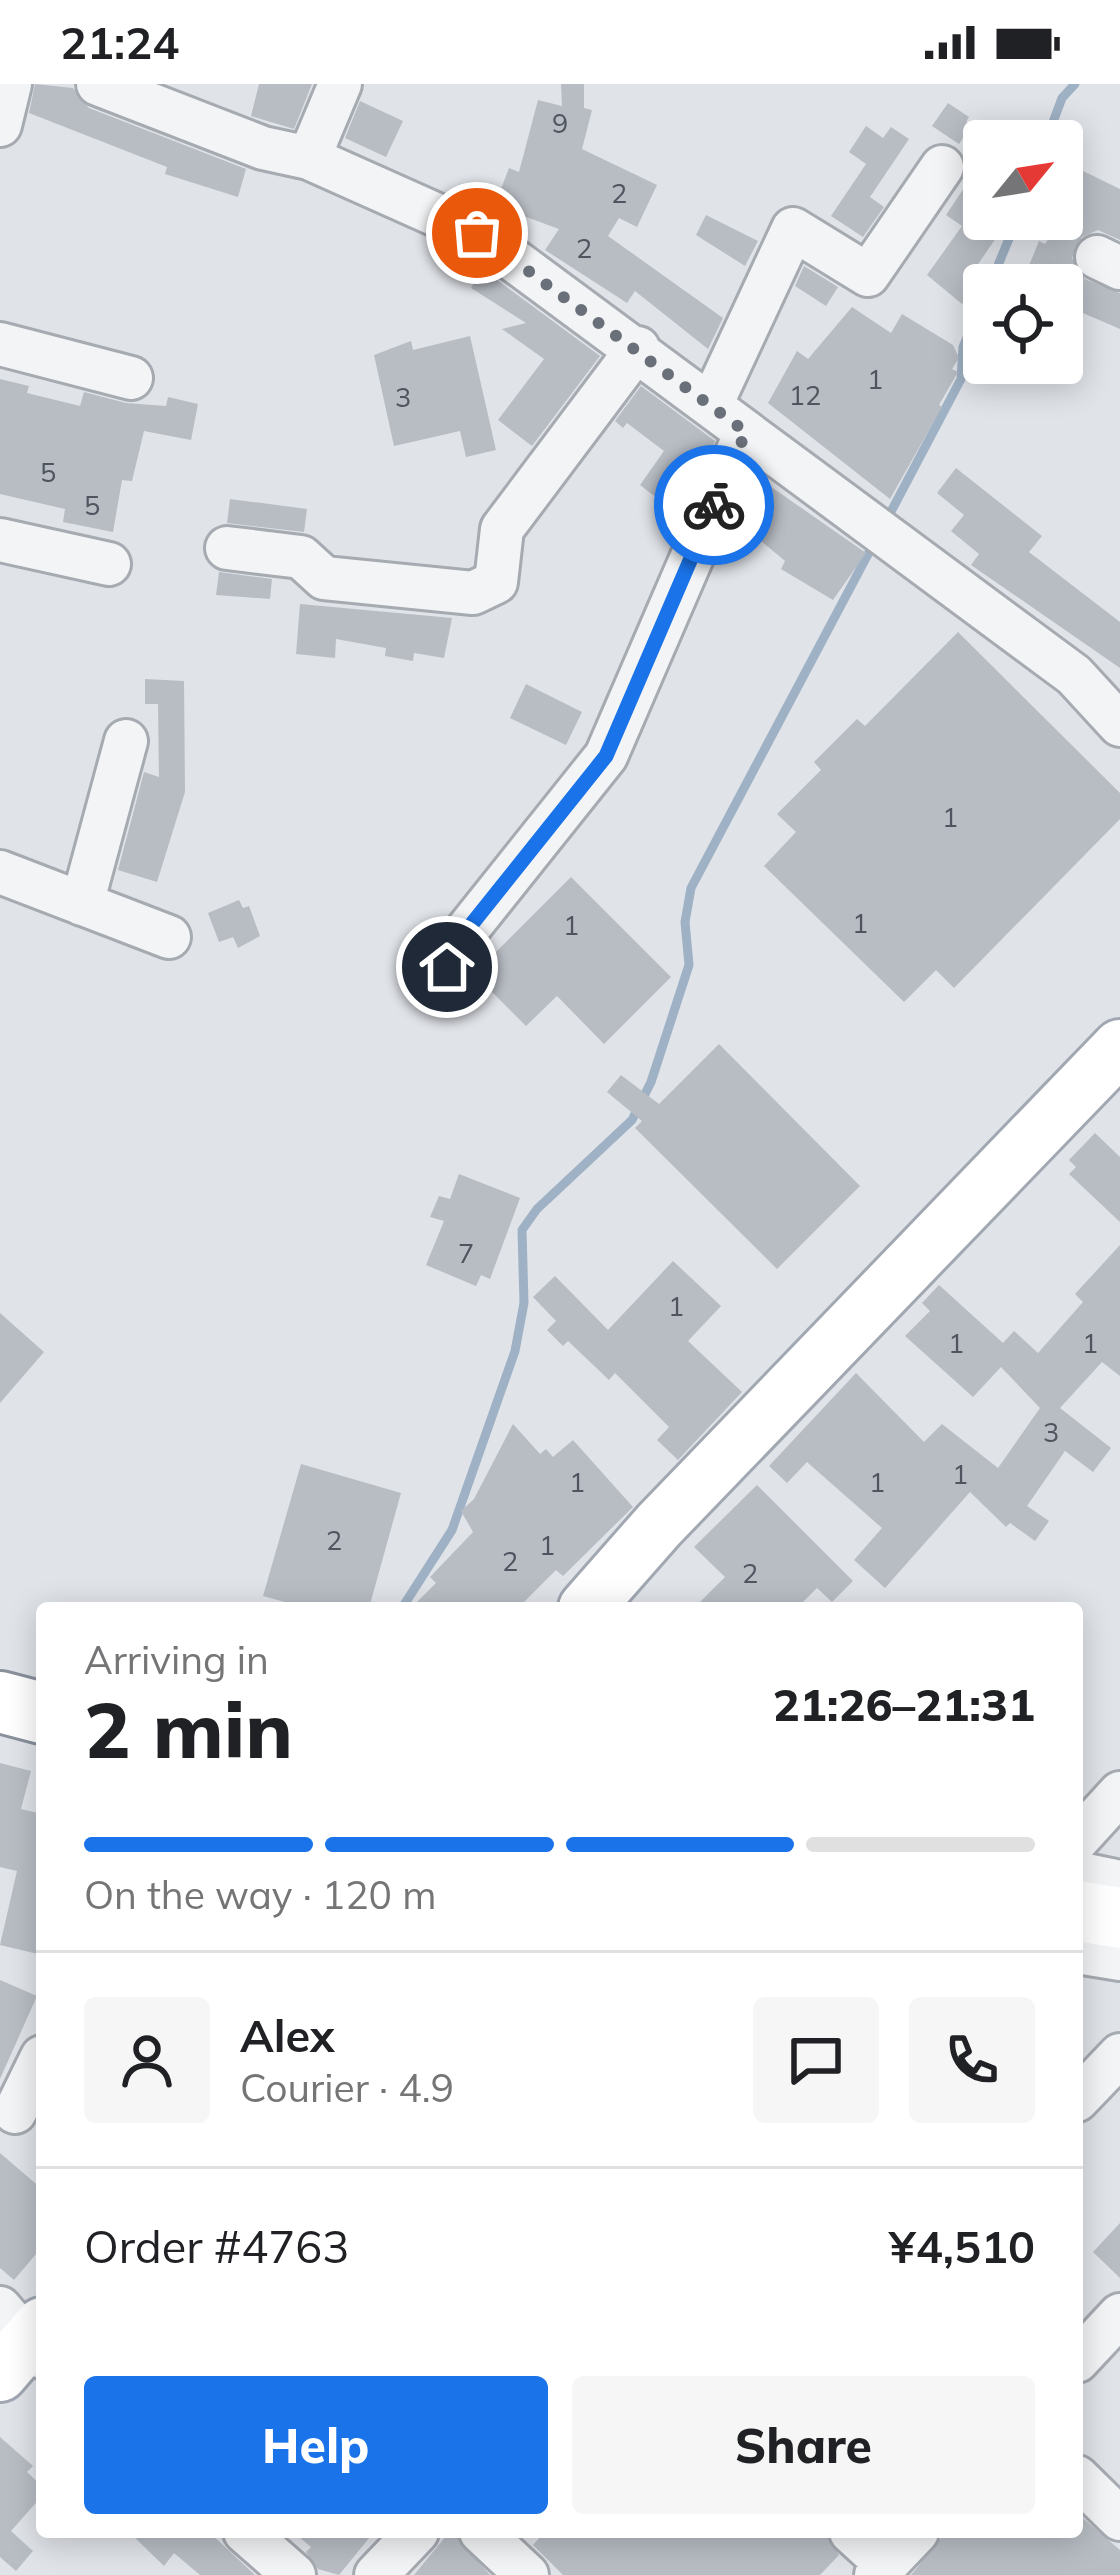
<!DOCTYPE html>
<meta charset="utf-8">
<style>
:root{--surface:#fff;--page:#f6f6f6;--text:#202124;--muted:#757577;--line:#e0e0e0;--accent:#1a73e8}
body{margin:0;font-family:Mulish,sans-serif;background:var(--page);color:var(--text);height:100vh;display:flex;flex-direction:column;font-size:45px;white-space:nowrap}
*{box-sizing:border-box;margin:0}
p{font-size:39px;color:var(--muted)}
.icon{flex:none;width:66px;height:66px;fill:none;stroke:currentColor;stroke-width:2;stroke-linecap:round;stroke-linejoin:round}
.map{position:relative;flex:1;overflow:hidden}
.details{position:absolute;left:36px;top:1518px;width:1047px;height:936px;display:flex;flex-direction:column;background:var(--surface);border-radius:12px;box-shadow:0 6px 30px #0003}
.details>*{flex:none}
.needle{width:78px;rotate:60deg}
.controls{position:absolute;left:963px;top:36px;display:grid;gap:24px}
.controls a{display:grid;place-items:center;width:120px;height:120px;border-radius:12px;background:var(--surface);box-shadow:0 6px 30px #0003;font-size:60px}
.pin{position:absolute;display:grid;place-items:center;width:102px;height:102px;color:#fff;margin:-51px;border:6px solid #fff;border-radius:50%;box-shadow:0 3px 12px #0007}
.courier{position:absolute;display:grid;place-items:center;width:120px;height:120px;margin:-60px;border:9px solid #1a73e8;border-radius:50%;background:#fff;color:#222;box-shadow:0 3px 15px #0007}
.overview em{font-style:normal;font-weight:800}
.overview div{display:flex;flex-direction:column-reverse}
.overview{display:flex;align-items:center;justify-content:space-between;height:204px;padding:0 48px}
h1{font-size:78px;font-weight:800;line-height:90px}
.bar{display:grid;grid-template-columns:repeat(4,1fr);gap:18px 12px;align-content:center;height:144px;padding:0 48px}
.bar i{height:15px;border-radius:9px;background:var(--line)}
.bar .current{background:var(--accent)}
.bar p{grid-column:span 4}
.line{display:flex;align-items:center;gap:30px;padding:0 48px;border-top:3px solid var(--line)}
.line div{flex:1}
.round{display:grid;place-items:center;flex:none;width:126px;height:126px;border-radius:12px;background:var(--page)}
.cta{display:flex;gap:24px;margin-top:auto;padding:24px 48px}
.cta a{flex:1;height:138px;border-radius:12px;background:var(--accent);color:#fff;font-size:48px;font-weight:800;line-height:138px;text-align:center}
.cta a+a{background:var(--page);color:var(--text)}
.status{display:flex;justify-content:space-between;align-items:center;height:84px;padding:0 60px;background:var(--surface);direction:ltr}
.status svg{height:33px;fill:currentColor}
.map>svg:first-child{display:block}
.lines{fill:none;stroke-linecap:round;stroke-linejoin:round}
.stream{stroke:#9fb1c4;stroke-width:9}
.building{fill:#b8bdc4}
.minor-casing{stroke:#a6aab1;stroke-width:48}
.major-casing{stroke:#a1a8b2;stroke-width:60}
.highway-casing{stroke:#89919d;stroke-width:66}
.minor{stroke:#f3f4f6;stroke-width:42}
.major{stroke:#fff;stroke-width:54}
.highway{stroke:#fff;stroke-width:60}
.done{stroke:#6a7079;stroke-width:12;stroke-dasharray:0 21.6}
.route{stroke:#1a73e8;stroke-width:15}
.labels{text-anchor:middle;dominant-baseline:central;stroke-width:9;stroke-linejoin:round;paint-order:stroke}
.number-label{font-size:27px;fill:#4e555f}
</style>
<div class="status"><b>21:24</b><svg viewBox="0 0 49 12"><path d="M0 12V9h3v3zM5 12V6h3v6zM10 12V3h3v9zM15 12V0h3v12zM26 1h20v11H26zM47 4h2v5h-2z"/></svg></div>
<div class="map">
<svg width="1120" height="2491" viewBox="0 0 1120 2491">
<rect width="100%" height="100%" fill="#e0e3e8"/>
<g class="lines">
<path class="stream" d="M1046,57L1062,14L1075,0
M990,201L1017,135
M885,439L961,295L963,263L984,214
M402,1524L452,1446L515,1267L524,1219L522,1146L537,1125L632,1036L651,998L689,881L685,838L691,804L874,459"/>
</g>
<path class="building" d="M35,0L73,4L89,24L246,85L238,113L165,90L167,83L29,29Z
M259,0H312L294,45L251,32Z
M561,0H584V24L592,26L582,65L657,101L637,143L619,134L608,152L723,234L708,265L635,207L627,219L545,166L559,145L507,126L510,118L498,113L509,84L519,88L538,16L562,22Z
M360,17L403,37L386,73L345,54Z
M948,19L969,33L966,38L972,41L959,60L932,42Z
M866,42L883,54L891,43L909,55L870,113L884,123L863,153L831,132L866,80L849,68Z
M1081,86L1120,105V156L1098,146L1082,153L1072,174L1085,195L1120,209V245L1062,220V201L1024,194L1039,157L1045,160L1062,135Z
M964,104L980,115L984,110V135H1009L970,192L978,198L962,220L927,191L962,142L946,131Z
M706,131L758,157L745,182L696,151Z
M473,178L600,272L532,362L498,336L544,275L502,245L526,239L471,204L475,197L465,191Z
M804,182L838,203L826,222L795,202Z
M852,223L891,249L902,230L953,261L959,274L952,285L958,288L939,321L942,323L890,415L768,319L797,267L808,275Z
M470,252L496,366L466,373L460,347L394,362L374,271L411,257L413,266Z
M0,295L29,302L27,309L80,322L84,308L126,319L166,322L168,313L198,320L191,356L144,347L132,397L122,396L113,448L63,438L65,425L0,410Z
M641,302L715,357L674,450L656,436L667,422L640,401L664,367L627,339L623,344L615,337Z
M956,384L1042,452L1029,468L1120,538V584L971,481L979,470L951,447L964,431L937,409Z
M757,393L866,469L833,516L781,485L785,477L736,436Z
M230,415L307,425L304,448L227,439Z
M219,488L272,495L270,515L216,511Z
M300,520L452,534L444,574L414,569L413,577L385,572L386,564L336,555L335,574L296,570Z
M958,548L1120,709V735L954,904L936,886L904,918L764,782L796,748L777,730L821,686L814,678L857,635L865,642Z
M145,595L184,597L185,708L157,798L118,786L144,688L159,693L158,620H145Z
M526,600L582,628L566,661L510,634Z
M571,793L671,893L604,960L557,912L526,942L474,890Z
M239,816L243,824L249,822L260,852L238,864L233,853L219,858L208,829Z
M719,960L860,1102L777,1185L635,1044L642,1037L607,1008L621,991L659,1020Z
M1095,1049L1120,1073V1138L1069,1090L1076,1083L1069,1076Z
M459,1090L520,1114L490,1195L481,1191L476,1202L426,1181L444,1137L430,1133L439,1112L450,1115Z
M1120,1161V1292L1102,1278L1060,1324L1111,1364L1093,1388L1065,1367L1027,1422L1049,1437L1035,1457L1010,1439L1006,1443L970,1408L885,1504L854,1476L882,1444L807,1378L787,1399L769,1382L856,1289L924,1358L942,1340L998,1384L1040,1324L1001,1283L973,1313L905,1252L930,1227L922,1219L939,1201L1003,1259L1014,1247L1038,1269L1083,1218L1075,1210Z
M673,1177L721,1222L688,1257L742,1308L678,1376L657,1356L669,1343L615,1289L609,1296L568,1257L563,1262L547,1246L556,1237L533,1213L555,1192L608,1246Z
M0,1229L44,1268L0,1319Z
M513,1340L540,1370L546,1365L553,1373L573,1356L633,1423L563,1492L556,1486L518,1524H411L436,1499L430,1493L473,1448L461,1427L474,1415Z
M301,1380L401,1409L369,1524H306L263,1512Z
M757,1401L853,1497L832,1518L817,1504L797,1524H694L725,1493L694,1463Z
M0,1679L31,1687L21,1725L42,1730V1871L0,1861L17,1787L0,1783Z
M0,1896L37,1912L0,1995Z
M0,2069L42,2105V2163L14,2196L0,2184Z
M1120,2139V2194L1093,2168Z
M0,2353L33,2382L27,2388L42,2402V2412L11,2447L33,2467L16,2487L0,2473Z
M1077,2429L1120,2466V2491H911L946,2448H1077Z
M129,2448H209L255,2491H200L174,2469L164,2482Z
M293,2448H374L339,2491L318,2485L306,2468L311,2463Z
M545,2448H826L839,2471L820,2491H563L533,2461Z
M456,2451L490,2491H414L446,2452Z"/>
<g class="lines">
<g class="minor-casing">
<path id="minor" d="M98,0L263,64L309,74L477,149L1074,591L1120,641
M0,41L10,0
M309,74L340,0
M1097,173L1120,184
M0,260L131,294
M711,321L793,145L868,191L942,83
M0,456L109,480
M227,464L301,473L324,494L473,509L496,498L502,445L638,264
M0,788L169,853
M82,820L126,657
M447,883L467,846L606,672L746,348
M1077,1756L1120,1709
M1077,1789L1120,1798
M1077,1868L1120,1875
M1077,2016L1120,1971
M15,2028L42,1973
M0,2224L42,2273
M1077,2277L1120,2231
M1077,2393L1120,2435
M245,2448L294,2491
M481,2448L527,2491
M851,2448L886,2480
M376,2491L417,2448
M876,2491L917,2448"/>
</g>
<g class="major-casing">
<path id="major" d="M586,1524L659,1441L1120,963
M0,2290L42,2241"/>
</g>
<g class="highway-casing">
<path id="highway" d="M0,1618L42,1629
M1077,1827L1120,1834"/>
</g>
<use href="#minor" class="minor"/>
<use href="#major" class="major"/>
<use href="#highway" class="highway"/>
</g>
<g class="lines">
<path class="done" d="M477,149L746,348L714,421"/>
<path class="route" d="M447,883L467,846L606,672L714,421"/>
</g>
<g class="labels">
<g class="number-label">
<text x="560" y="39">9</text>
<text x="619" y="109">2</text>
<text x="584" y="164">2</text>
<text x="875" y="295">1</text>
<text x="805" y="311">12</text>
<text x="403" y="313">3</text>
<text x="48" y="388">5</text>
<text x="92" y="421">5</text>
<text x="950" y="733">1</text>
<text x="860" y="839">1</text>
<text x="571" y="841">1</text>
<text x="466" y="1169">7</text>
<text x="676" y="1222">1</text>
<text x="956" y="1259">1</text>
<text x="1090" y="1259">1</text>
<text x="1051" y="1348">3</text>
<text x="960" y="1390">1</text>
<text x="577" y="1398">1</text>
<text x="877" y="1398">1</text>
<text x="334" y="1456">2</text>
<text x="547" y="1461">1</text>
<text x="510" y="1477">2</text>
<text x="750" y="1489">2</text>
</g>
</g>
</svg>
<div class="controls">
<a><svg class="needle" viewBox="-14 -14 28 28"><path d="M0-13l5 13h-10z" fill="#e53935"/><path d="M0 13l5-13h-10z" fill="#757577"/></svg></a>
<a><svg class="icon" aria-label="locate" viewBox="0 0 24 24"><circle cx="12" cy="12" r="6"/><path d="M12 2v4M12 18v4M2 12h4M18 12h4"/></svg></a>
</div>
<div class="pin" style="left:477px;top:149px;background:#ea580c"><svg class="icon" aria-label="bag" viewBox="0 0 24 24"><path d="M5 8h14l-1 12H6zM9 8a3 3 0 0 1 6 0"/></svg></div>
<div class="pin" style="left:447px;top:883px;background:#1f2937"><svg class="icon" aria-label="home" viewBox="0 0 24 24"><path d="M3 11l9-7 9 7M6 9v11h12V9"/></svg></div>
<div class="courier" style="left:714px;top:421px"><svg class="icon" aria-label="bike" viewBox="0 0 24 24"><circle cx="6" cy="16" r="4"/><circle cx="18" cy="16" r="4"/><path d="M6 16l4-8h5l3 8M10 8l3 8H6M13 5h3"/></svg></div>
<section class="details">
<div class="overview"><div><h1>2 min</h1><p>Arriving in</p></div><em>21:26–21:31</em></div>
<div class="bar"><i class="current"></i><i class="current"></i><i class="current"></i><i></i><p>On the way · 120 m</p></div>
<div class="line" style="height:216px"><a class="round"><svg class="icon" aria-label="person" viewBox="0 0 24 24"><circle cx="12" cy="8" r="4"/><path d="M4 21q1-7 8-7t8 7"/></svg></a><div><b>Alex</b><p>Courier · 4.9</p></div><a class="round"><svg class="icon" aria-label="chat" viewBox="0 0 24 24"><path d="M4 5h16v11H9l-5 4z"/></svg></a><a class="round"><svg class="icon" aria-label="phone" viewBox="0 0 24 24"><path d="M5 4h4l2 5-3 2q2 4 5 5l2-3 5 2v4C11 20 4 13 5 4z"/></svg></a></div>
<div class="line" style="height:156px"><div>Order #4763</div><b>¥4,510</b></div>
<div class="cta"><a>Help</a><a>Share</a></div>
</section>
</div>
